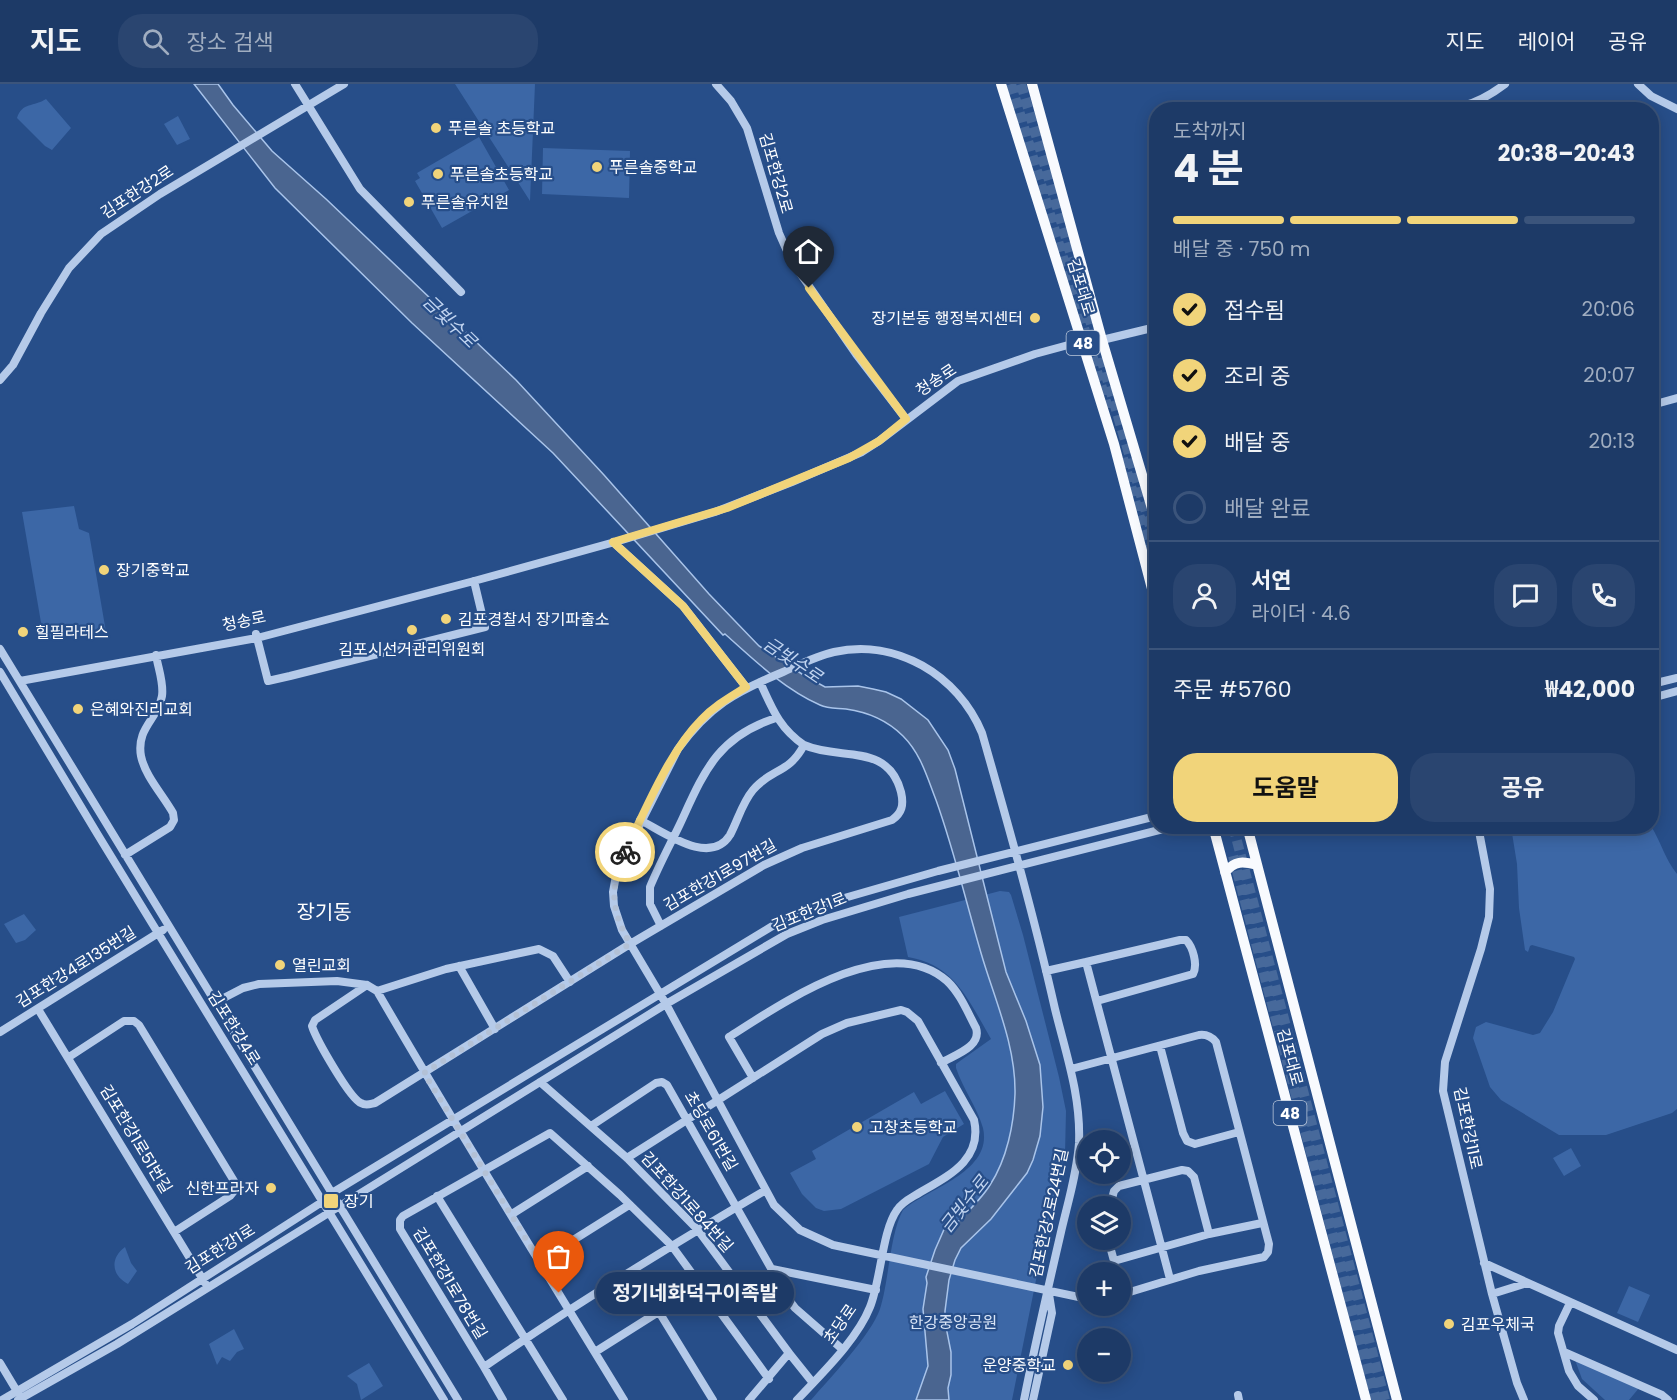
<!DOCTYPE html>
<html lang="ko">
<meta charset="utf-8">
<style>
:root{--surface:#1d3a67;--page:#2a4570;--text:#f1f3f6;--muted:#a0adc0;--line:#3b547b;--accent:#f1d47a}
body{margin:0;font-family:Poppins,"Noto Sans KR",sans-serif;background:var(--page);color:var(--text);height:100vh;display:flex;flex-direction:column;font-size:22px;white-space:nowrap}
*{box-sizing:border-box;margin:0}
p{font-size:20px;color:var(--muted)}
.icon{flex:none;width:33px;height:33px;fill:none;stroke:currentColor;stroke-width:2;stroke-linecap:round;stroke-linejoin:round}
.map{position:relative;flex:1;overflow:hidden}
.panel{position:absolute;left:1149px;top:18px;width:510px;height:732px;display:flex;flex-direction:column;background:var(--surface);border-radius:24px;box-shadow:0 3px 15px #0003,0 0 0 2px var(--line)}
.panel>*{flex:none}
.tools{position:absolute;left:1077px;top:1046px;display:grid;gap:12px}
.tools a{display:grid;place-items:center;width:54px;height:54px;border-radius:50%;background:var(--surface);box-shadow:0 3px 15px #0003,0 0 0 2px var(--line);font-size:30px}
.pin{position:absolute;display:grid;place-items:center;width:51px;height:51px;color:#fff;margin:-62px -26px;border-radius:50% 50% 50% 0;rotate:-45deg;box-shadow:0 0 6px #0007}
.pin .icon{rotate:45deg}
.courier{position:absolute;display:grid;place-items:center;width:60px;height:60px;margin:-30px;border:4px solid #f1d47a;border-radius:50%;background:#fff;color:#222;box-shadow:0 2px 8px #0007}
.bubble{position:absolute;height:42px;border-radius:21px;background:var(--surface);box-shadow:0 3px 15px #0003,0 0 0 2px var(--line);font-size:20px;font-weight:700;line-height:42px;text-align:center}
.summary em{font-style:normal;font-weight:700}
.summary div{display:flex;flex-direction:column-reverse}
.summary{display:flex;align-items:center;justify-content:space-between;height:102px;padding:0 24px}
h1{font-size:39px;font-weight:700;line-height:45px}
.bar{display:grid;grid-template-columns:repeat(4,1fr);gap:9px 6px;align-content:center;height:72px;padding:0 24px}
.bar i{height:8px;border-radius:4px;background:var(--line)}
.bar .current{background:var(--accent)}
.bar p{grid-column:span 4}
.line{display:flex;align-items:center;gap:15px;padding:0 24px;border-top:2px solid var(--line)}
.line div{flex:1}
.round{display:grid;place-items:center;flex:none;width:63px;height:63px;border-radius:24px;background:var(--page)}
ol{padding:0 24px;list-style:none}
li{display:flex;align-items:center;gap:18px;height:66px}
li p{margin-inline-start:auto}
li .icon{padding:6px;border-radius:50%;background:var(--accent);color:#111;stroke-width:4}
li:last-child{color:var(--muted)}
li i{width:33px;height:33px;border:3px solid var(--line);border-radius:50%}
.cta{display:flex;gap:12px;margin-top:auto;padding:12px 24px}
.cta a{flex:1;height:69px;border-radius:24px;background:var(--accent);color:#111;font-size:24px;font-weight:700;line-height:69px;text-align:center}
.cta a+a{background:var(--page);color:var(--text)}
header{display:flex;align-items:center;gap:36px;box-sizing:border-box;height:84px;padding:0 30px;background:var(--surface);border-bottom:2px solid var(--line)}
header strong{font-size:28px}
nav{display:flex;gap:33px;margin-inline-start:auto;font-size:21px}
.search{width:420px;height:54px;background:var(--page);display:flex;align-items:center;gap:15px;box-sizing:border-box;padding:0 21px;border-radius:24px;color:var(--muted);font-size:22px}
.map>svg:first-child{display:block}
.green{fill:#3c67a6}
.water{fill:#4a6590;stroke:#a9c4ea;stroke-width:1.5}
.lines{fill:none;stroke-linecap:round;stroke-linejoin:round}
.major-tunnel{stroke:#47699b;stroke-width:10;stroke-dasharray:10 5;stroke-linecap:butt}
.minor{stroke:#b5cae9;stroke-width:8}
.major{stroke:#f8fafe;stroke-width:10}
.done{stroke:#b3c1d6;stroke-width:6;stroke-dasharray:0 10.8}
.route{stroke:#f1d47a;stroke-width:8}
.poi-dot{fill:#f1d47a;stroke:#274e89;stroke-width:2}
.labels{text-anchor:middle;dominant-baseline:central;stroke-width:4.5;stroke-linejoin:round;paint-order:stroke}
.shield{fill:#274e89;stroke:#becadc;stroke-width:1.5}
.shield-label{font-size:15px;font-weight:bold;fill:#fff}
.poi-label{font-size:16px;fill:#fff;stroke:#274e89;text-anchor:start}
.street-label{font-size:16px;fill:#fff;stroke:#274e89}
.park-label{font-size:16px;fill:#d9e5f7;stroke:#274e89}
.water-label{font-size:18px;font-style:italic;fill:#c1d4f0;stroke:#274e89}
.quarter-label{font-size:20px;fill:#fff;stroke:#274e89}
</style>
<header>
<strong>지도</strong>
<div class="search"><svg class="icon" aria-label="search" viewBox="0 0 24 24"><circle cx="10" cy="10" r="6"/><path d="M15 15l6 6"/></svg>장소 검색</div>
<nav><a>지도</a><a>레이어</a><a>공유</a></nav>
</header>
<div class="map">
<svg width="1677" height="1316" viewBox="0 0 1677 1316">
<rect width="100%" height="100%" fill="#274e89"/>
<path class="green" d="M455,0H535L530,117Z
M46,15L71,44L52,66L45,62L17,34C22,18 34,23 46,15Z
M178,32L190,55L177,61L164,40Z
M479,53L509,106L442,144L415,97L420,94L417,89Z
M543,64L630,67L629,114L542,110Z
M74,422L79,445L89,449L106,548L44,556L22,428Z
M1511,743L1651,742C1661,758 1665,775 1677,790V1025L1672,1029L1606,1051H1559L1501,1016L1490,1003L1473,954L1476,943L1486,938L1533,951L1540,949L1553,928L1575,875L1574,873L1532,861L1530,862L1528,868L1525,866L1519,824L1517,780Z
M1000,807L1009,808L1011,811L1023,851L1059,993L1066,1027L1065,1070L1052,1130L1047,1141L1012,1316H811C830,1294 871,1251 880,1225C889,1197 890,1149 903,1126C928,1104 993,1088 983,1044C977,1023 963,1005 956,984V980L960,977L991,955C969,917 955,881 908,873L899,833Z
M24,830L36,846L25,856L16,859L4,840Z
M945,1007L964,1040L943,1053L929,1080L841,1125L824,1127L816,1124L802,1110L790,1089L816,1075L812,1067L914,1008L921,1020Z
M1571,1064L1581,1082L1564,1092L1553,1074Z
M125,1163L131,1179L137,1187L128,1200C111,1191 110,1174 125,1163Z
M1629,1202L1650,1211L1638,1238L1617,1229Z
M234,1245L244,1265L237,1268L230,1277L222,1273L217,1281L209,1260Z
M1575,1276L1639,1304L1629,1316H1605L1582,1295Z
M369,1279L383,1302L361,1316L357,1300L347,1292Z"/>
<path class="water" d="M194,0H218L233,21L272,67L326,115L516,296L604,391L709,510L759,562L805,592L825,603L858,602L873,605L886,608L901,615L928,636L948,666L955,685L1006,888L1026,937L1040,981L1043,1023L1040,1052L1033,1076L1027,1089L991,1135L961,1164L955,1176L949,1196L945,1227V1238L951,1268V1291L948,1304L949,1316H916L928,1282L923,1225L927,1199L926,1193L935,1166L946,1141L951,1145C964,1131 980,1117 990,1101C1007,1075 1014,1040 1015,1010C1016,961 994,914 981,869C966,818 954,766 936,716C927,693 921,670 903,652C888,637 868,628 846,625C837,624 828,625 820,621C784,605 754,576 725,550L723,551L553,369L412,239L275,104Z"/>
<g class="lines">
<path class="major-tunnel" d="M1011,0L1108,324
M1021,0L1152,449
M1123,374L1156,490
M1233,742L1385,1316
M1233,772L1376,1316"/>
<path class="minor" d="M295,0L360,105L461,208
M716,0L731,17L747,44L779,149L791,176L856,270L906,335
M1638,0L1651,12L1677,25
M1395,26C1444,22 1463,32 1505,0
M0,296L13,281L41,229L69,184L101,150L160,110L344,0
M1652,321L1677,314
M613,458L683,522L746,603
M256,550L268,597L290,592L485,543L474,497
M0,565L458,1316
M0,588L98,751L444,1316
M20,597L257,554L474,497L622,456L715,428L792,398L862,368L879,357L958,297L1035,270L1083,257L1102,256L1156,243
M1652,600L1677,594
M1652,614L1677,607
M640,736C664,748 710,783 730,751C738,736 742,719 753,706C770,685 789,690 804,661C779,644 772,624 760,598
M1478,742L1490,805L1489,833L1481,865L1445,978L1443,1007L1492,1210L1517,1299L1524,1316
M125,771L170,743L174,736L173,729C163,711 145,692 141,672C136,644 158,635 162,612C164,599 158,584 156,571
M661,842L650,820V803C659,781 670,761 680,740C704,688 717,653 776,634
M459,882L495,945
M1046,887L1086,878
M367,901L315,936L312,942C316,955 350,1015 361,1019C366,1022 370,1020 375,1019L630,860L764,781L802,764L892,736C902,729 904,721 901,708C888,658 840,677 804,661
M377,907L446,885L539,865L553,872L570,898
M1097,917L1193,890C1198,881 1193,863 1186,856H1180L1086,878L1170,1195
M216,918L243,904L259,900L337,897L367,901L377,907C457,1045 541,1180 624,1316
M38,925L205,1199
M0,948L163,846
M1160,962L1183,1049L1187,1057L1195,1060L1239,1048
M69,973L124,937H134L139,941L234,1097V1107L230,1112L174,1148
M1071,985L1199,951C1206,950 1211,952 1216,958L1269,1160L1268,1168L1264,1173L1199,1187L1120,1211
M753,994L729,953C781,920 888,845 947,897C960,909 968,929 976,944C982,963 954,971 941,979
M540,998L627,1074L698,1146L789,1269
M591,1042L656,999L662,998L667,1001L789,1216L795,1224L842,1265
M627,1074L822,950L847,939L901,926L907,928L918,937L974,1036C983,1076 948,1092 919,1109C911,1114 902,1118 897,1126C882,1147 881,1196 870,1223C857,1256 821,1290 797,1316
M766,1106C670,1162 575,1220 484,1283L400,1145V1136L403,1132L550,1049L620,1111L672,1162L769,1295
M437,1112L563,1316
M1110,1122L1114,1107L1119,1102L1182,1086L1188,1087L1194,1093L1209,1150L1262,1139
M512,1130L588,1082
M1108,1155L1114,1177L1209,1150
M540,1177L629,1121
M1114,1177L1117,1188
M1484,1179L1677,1266
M772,1185L876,1206
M1492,1210L1527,1199
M1570,1219L1559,1242L1558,1249L1569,1287L1578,1302L1594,1316
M659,1228L713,1316
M595,1268L701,1201
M1564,1268L1662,1311L1668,1316
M0,1279L18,1309
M484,1283L503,1316
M1238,1311L1239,1316
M2,1316L132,1240L322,1118L332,1109L779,838L813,823L938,787L1156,732
M18,1316L117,1260L666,920L787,850L822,836L908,810L1175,742
M749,1316L789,1269L813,1299
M1024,1316C1035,1260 1048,1204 1061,1148C1068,1118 1077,1089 1079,1059C1081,1012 1066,970 1055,925C1034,832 1008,740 982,649C958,591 896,554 834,568C816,572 799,581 783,588C735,608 709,622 678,665L617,786L613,808L614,822L622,846L666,920L774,1121L800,1146L833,1161L1088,1215
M1033,1316L1052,1229L1049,1210"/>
<path class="major" d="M1001,0L1114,360L1156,520
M1032,0L1102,256L1156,438
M1213,742L1366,1316
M1247,742L1397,1316
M1225,788C1235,777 1242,777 1257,781"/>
</g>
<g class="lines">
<path class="done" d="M559,1209L424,989L630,860C611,825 609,806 625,768"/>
<path class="route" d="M625,768C645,727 669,668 701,636C714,622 730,613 746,603L683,522L613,458L727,424L849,374L879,357L906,335L809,204"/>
</g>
<g class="poi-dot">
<circle cx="436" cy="44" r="6"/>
<circle cx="597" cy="83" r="6"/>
<circle cx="438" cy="90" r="6"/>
<circle cx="409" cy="118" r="6"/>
<circle cx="1035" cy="234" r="6"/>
<circle cx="104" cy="486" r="6"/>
<circle cx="446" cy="535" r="6"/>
<circle cx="412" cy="546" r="6"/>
<circle cx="23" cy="548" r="6"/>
<circle cx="78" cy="625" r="6"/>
<circle cx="280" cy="881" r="6"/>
<circle cx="857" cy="1043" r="6"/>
<circle cx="271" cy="1104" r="6"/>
<rect x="323" y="1109" width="16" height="16" rx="3"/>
<circle cx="1449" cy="1240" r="6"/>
<circle cx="1068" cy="1281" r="6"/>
</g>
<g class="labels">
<g class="shield">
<rect x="1066.5" y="247" width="33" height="24" rx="4.5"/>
<rect x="1273.5" y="1017" width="33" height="24" rx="4.5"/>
</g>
<g class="shield-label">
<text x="1083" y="259">48</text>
<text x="1290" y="1029">48</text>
</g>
<g class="poi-label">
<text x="448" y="44">푸른솔 초등학교</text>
<text x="609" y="83">푸른솔중학교</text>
<text x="450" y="90">푸른솔초등학교</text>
<text x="421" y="118">푸른솔유치원</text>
<text x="1023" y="234" text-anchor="end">장기본동 행정복지센터</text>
<text x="116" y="486">장기중학교</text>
<text x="458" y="535">김포경찰서 장기파출소</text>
<text x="35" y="548">힐필라테스</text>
<text x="412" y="565" text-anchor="middle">김포시선거관리위원회</text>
<text x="90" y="625">은혜와진리교회</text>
<text x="292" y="881">열린교회</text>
<text x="869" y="1043">고창초등학교</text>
<text x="259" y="1104" text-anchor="end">신한프라자</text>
<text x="344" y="1117">장기</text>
<text x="1461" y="1240">김포우체국</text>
<text x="1056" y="1281" text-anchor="end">운양중학교</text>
</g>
<g class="street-label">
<text transform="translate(776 89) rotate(74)">김포한강2로</text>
<text transform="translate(137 108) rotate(-33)">김포한강2로</text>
<text transform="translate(1081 203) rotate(73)">김포대로</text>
<text transform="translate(936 296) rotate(-33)">청송로</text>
<text transform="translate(244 537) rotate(-12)">청송로</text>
<text transform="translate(720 791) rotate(-30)">김포한강1로97번길</text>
<text transform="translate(809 828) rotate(-22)">김포한강1로</text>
<text transform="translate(76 883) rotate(-32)">김포한강4로135번길</text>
<text transform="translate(234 944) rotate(58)">김포한강4로</text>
<text transform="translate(1290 973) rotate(75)">김포대로</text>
<text transform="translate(1468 1044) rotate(78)">김포한강11로</text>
<text transform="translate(711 1047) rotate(60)">초당로61번길</text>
<text transform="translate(136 1055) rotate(59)">김포한강1로51번길</text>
<text transform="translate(687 1118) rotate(48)">김포한강1로84번길</text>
<text transform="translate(1049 1129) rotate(-78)">김포한강2로24번길</text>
<text transform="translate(220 1165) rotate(-32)">김포한강1로</text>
<text transform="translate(450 1199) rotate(59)">김포한강1로78번길</text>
<text transform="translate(840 1240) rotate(-55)">초당로</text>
</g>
<g class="park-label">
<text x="953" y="1238">한강중앙공원</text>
</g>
<g class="water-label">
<text transform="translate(450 237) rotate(44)">금빛수로</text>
<text transform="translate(793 576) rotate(34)">금빛수로</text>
<text transform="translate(964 1120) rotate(-52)">금빛수로</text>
</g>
<g class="quarter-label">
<text x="324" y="828">장기동</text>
</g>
</g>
</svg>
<div class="tools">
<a><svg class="icon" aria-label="locate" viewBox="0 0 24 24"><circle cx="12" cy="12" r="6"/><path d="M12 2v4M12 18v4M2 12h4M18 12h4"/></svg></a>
<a><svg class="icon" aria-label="layers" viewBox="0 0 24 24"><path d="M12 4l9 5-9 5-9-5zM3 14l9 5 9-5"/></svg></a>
<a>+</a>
<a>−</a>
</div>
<div class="pin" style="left:559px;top:1209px;background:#ea580c"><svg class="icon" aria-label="bag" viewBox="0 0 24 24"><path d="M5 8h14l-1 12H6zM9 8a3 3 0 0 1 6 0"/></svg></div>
<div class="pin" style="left:809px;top:204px;background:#1f2937"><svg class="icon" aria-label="home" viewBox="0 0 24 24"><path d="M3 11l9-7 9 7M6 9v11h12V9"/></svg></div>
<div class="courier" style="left:625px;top:768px"><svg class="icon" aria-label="bike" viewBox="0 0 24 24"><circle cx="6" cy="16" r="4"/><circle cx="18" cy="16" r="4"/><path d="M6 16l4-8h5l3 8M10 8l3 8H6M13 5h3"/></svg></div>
<div class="bubble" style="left:596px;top:1188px;width:198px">정기네화덕구이족발</div>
<section class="panel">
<div class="summary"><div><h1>4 분</h1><p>도착까지</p></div><em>20:38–20:43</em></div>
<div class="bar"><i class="current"></i><i class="current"></i><i class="current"></i><i></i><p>배달 중 · 750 m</p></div>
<ol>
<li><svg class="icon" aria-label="check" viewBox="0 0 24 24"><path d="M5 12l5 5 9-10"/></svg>접수됨<p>20:06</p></li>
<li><svg class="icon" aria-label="check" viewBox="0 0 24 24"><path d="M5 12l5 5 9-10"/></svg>조리 중<p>20:07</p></li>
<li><svg class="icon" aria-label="check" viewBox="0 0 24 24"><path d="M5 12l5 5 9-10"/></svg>배달 중<p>20:13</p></li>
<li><i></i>배달 완료</li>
</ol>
<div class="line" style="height:108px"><a class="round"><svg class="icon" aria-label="person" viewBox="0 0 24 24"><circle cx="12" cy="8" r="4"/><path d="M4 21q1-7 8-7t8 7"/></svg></a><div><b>서연</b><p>라이더 · 4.6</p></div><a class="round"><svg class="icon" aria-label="chat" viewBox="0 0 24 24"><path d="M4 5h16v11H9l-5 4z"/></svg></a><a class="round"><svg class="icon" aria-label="phone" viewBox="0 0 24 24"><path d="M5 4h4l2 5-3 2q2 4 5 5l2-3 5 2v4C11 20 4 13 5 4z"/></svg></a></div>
<div class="line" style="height:78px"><div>주문 #5760</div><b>₩42,000</b></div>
<div class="cta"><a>도움말</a><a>공유</a></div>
</section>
</div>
